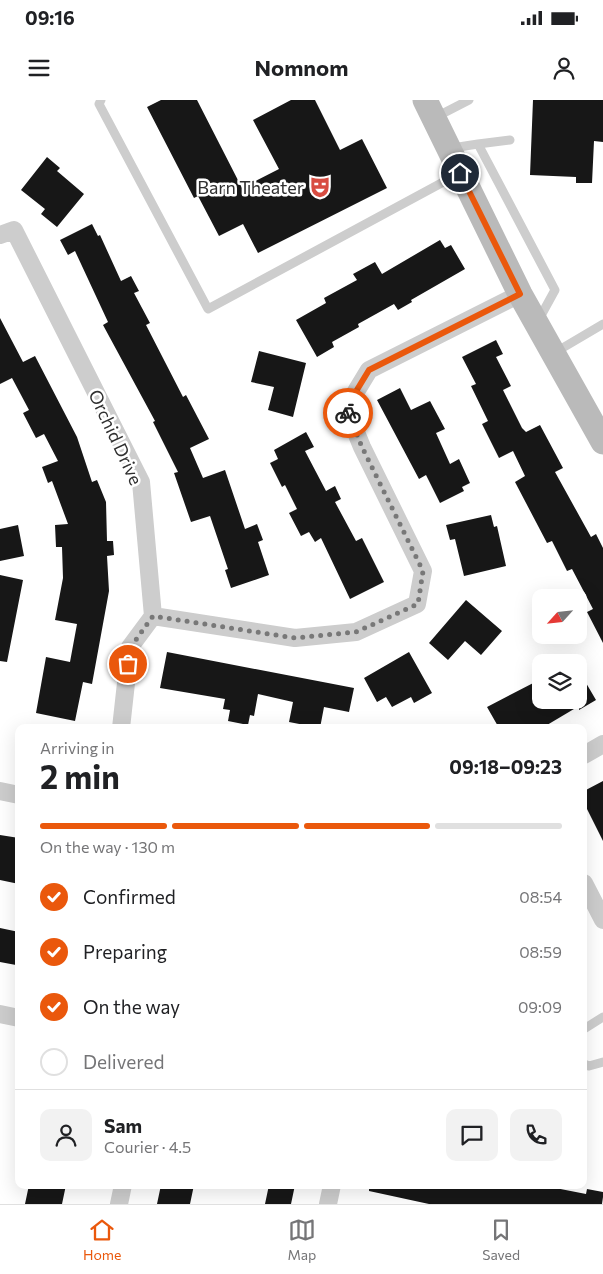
<!DOCTYPE html>
<meta charset="utf-8">
<style>
:root{--surface:#fff;--page:#f2f2f2;--text:#202124;--muted:#757577;--line:#e0e0e0;--accent:#ea580c}
body{margin:0;font-family:Commissioner,sans-serif;background:var(--page);color:var(--text);height:100vh;display:flex;flex-direction:column;font-size:19px;white-space:nowrap}
*{box-sizing:border-box;margin:0}
p{font-size:16px;color:var(--muted)}
.icon{flex:none;width:28px;height:28px;fill:none;stroke:currentColor;stroke-width:2;stroke-linecap:round;stroke-linejoin:round}
.map{position:relative;flex:1;overflow:hidden}
.side{position:absolute;left:15px;top:624px;width:572px;height:465px;display:flex;flex-direction:column;background:var(--surface);border-radius:10px;box-shadow:0 5px 20px #0002}
.side>*{flex:none}
.needle{width:32px;rotate:243deg}
.tools{position:absolute;left:532px;top:489px;display:grid;gap:10px}
.tools a{display:grid;place-items:center;width:55px;height:55px;border-radius:10px;background:var(--surface);box-shadow:0 5px 20px #0002;font-size:25px}
.pin{position:absolute;display:grid;place-items:center;width:42px;height:42px;color:#fff;margin:-21px;border:2px solid #fff;border-radius:50%;box-shadow:0 1px 5px #0007}
.courier{position:absolute;display:grid;place-items:center;width:50px;height:50px;margin:-25px;border:4px solid #ea580c;border-radius:50%;background:#fff;color:#222;box-shadow:0 1px 6px #0007}
.overview em{font-style:normal;font-weight:700}
.overview div{display:flex;flex-direction:column-reverse}
.overview{display:flex;align-items:center;justify-content:space-between;height:85px;padding:0 25px}
h1{font-size:32px;font-weight:700;line-height:38px}
.bar{display:grid;grid-template-columns:repeat(4,1fr);gap:8px 5px;align-content:center;height:60px;padding:0 25px}
.bar i{height:6px;border-radius:4px;background:var(--line)}
.bar .active{background:var(--accent)}
.bar p{grid-column:span 4}
.line{display:flex;align-items:center;gap:12px;padding:0 25px;border-top:1px solid var(--line)}
.line div{flex:1}
.round{display:grid;place-items:center;flex:none;width:52px;height:52px;border-radius:10px;background:var(--page)}
ol{padding:0 25px;list-style:none}
li{display:flex;align-items:center;gap:15px;height:55px}
li p{margin-inline-start:auto}
li .icon{padding:5px;border-radius:50%;background:var(--accent);color:#fff;stroke-width:4}
li:last-child{color:var(--muted)}
li i{width:28px;height:28px;border:2px solid var(--line);border-radius:50%}
.status{display:flex;justify-content:space-between;align-items:center;height:35px;padding:0 25px;background:var(--surface);direction:ltr}
.status svg{height:14px;fill:currentColor}
header{display:flex;justify-content:space-between;align-items:center;height:65px;padding:0 25px;background:var(--surface);font-size:22px;font-weight:700}
.tabs{display:flex;justify-content:space-around;align-items:center;height:70px;border-top:1px solid var(--line);background:var(--surface);font-size:14px;color:var(--muted)}
.tabs a{display:grid;justify-items:center;gap:2px}
.tabs .active{color:var(--accent)}
.map>svg:first-child{display:block}
.building{fill:#171717}
.lines{fill:none;stroke-linecap:round;stroke-linejoin:round}
.lane{stroke:#cdcdcd;stroke-width:9}
.street{stroke:#cdcdcd;stroke-width:18}
.secondary{stroke:#bababa;stroke-width:25}
.done{stroke:#787878;stroke-width:5;stroke-dasharray:0 9}
.route{stroke:#ea580c;stroke-width:6}
.labels{text-anchor:middle;dominant-baseline:central;stroke-width:5;stroke-linejoin:round;paint-order:stroke}
.poi-label{font-size:18px;fill:#303030;stroke:#fff;text-anchor:end}
.street-label{font-size:18px;fill:#303030;stroke:#fff}
</style>
<div class="status"><b>09:16</b><svg viewBox="0 0 49 12"><path d="M0 12V9h3v3zM5 12V6h3v6zM10 12V3h3v9zM15 12V0h3v12zM26 1h20v11H26zM47 4h2v5h-2z"/></svg></div>
<header><svg class="icon" aria-label="menu" viewBox="0 0 24 24"><path d="M4 6h16M4 12h16M4 18h16"/></svg>Nomnom<svg class="icon" aria-label="person" viewBox="0 0 24 24"><circle cx="12" cy="8" r="4"/><path d="M4 21q1-7 8-7t8 7"/></svg></header>
<div class="map">
<svg width="603" height="1104" viewBox="0 0 603 1104">
<rect width="100%" height="100%" fill="#fff"/>
<path class="building" d="M161,0H197L242,88L279,69L253,20L291,0H315L340,50L362,39L387,88L258,153L243,124L219,136L198,96L194,98L147,7Z
M533,0H603V42L594,41L592,83H576V77L530,75Z
M47,57L60,68L57,71L84,94L57,127L41,114L45,109L21,90Z
M92,124L98,136L100,135L121,181L131,176L139,191L134,193L150,223L146,225L183,297L186,295L209,339L190,348L203,378L225,370L245,429L257,424L263,440L258,442L269,475L231,488L225,470L228,469L210,416L191,422L174,373L178,372L153,322L155,321L103,225L108,222L75,151L68,155L60,140Z
M440,140L445,148L451,145L465,169L411,200L412,202L398,210L394,204L358,224L359,227L332,242L334,247L317,257L296,220L326,203L324,198L357,180L353,174L375,162L382,174Z
M0,218L23,262L35,256L77,337L92,382L97,380L106,402L107,441H113L114,455L107,456L109,491L92,584L83,582L75,621L36,613L46,557L70,562L77,524L55,520L63,478L62,447H56L55,425L68,424L52,381L48,383L42,367L58,361L44,334L36,338L23,313L29,310L12,278L0,284Z
M496,240L503,254L496,257L511,286L503,290L522,328L526,332L540,325L563,368L555,372L591,437L596,434L603,448V543L587,512L593,509L572,469L567,471L552,441L547,443L515,382L525,376L513,351L499,358L482,324L488,321L471,286L476,284L462,257Z
M259,251L306,263L293,317L268,310L274,287L251,282Z
M400,288L411,310L430,301L445,329L436,333L450,364L459,359L470,383L462,387L464,391L440,403L426,375L419,379L377,300Z
M306,332L314,347L305,351L326,391L335,386L341,399L335,402L356,441L362,438L384,482L350,499L321,438L315,442L309,432L301,436L289,413L297,409L285,385L282,387L270,363L278,359L274,350Z
M491,415L494,427L497,426L506,466L464,476L455,439L450,440L446,425Z
M18,425L24,456L0,461V429Z
M0,475L23,480L7,562L0,561Z
M466,500L502,531L481,555L465,541L448,560L429,543Z
M167,552L354,588L349,612L324,607L320,628L289,622L293,602L258,594L254,616L250,615L248,625L228,621L230,610L223,609L225,599L160,588Z
M409,552L432,593L414,603L411,597L392,607L386,597L377,602L364,578Z
M579,571L596,600L579,610V606L542,628H499L487,607L541,579V600H579Z
M603,681V741L584,703V691Z
M0,735L19,738V784L0,780Z
M0,828L19,832L16,865L0,862Z
M29,1085H66L62,1104H25Z
M161,1085H194L190,1104H157Z
M269,1085H295L291,1104H265Z
M369,1085H540L586,1094L587,1089L603,1092V1097L602,1104H429L369,1091Z"/>
<g class="lines">
<path class="lane" d="M101,0L99,4L208,209L460,73
M436,17L469,0
M478,44L510,40
M452,48L478,44L555,190L538,221
M554,253L603,224
M584,929L603,917
M584,964L589,966L603,962"/>
<path class="street" d="M0,135L14,130L141,382L153,516L130,547L121,628
M153,516L295,538L356,532L417,504L423,471L362,347L346,308L369,270L520,194
M584,655L603,644
M0,691L19,695
M584,783L603,820
M0,914L19,918
M119,1104L123,1085
M328,1104L332,1085"/>
<path class="secondary" d="M425,0L520,194L603,342"/>
</g>
<g class="lines">
<path class="done" d="M128,564L130,548L153,516L295,538L356,532L418,504L423,471L362,347L348,313"/>
<path class="route" d="M348,313L346,308L369,270L520,194L460,73"/>
</g>
<defs>
<g id="theatre-bare" transform="scale(1.725)"><path d="M-5-5.5Q0-4 5-5.5V0Q5 5 0 6Q-5 5-5 0ZM-3.3-2.5H-1v1.5H-3.3ZM1-2.5H3.3v1.5H1ZM-2.8 1Q0 5.5 2.8 1Z" fill="#d84c41" stroke="#fff" stroke-width="2.5" paint-order="stroke"/></g>
</defs>
<g fill-rule="evenodd">
<use href="#theatre-bare" x="320" y="87"/>
</g>
<g class="labels">
<g class="poi-label">
<text x="304" y="87">Barn Theater</text>
</g>
<g class="street-label">
<text transform="translate(116 337) rotate(65)">Orchid Drive</text>
</g>
</g>
</svg>
<div class="tools">
<a><svg class="needle" viewBox="-14 -14 28 28"><path d="M0-13l5 13h-10z" fill="#e53935"/><path d="M0 13l5-13h-10z" fill="#757577"/></svg></a>
<a><svg class="icon" aria-label="layers" viewBox="0 0 24 24"><path d="M12 4l9 5-9 5-9-5zM3 14l9 5 9-5"/></svg></a>
</div>
<div class="pin" style="left:128px;top:564px;background:#ea580c"><svg class="icon" aria-label="bag" viewBox="0 0 24 24"><path d="M5 8h14l-1 12H6zM9 8a3 3 0 0 1 6 0"/></svg></div>
<div class="pin" style="left:460px;top:73px;background:#1f2937"><svg class="icon" aria-label="home" viewBox="0 0 24 24"><path d="M3 11l9-7 9 7M6 9v11h12V9"/></svg></div>
<div class="courier" style="left:348px;top:313px"><svg class="icon" aria-label="bike" viewBox="0 0 24 24"><circle cx="6" cy="16" r="4"/><circle cx="18" cy="16" r="4"/><path d="M6 16l4-8h5l3 8M10 8l3 8H6M13 5h3"/></svg></div>
<section class="side">
<div class="overview"><div><h1>2 min</h1><p>Arriving in</p></div><em>09:18–09:23</em></div>
<div class="bar"><i class="active"></i><i class="active"></i><i class="active"></i><i></i><p>On the way · 130 m</p></div>
<ol>
<li><svg class="icon" aria-label="check" viewBox="0 0 24 24"><path d="M5 12l5 5 9-10"/></svg>Confirmed<p>08:54</p></li>
<li><svg class="icon" aria-label="check" viewBox="0 0 24 24"><path d="M5 12l5 5 9-10"/></svg>Preparing<p>08:59</p></li>
<li><svg class="icon" aria-label="check" viewBox="0 0 24 24"><path d="M5 12l5 5 9-10"/></svg>On the way<p>09:09</p></li>
<li><i></i>Delivered</li>
</ol>
<div class="line" style="height:90px"><a class="round"><svg class="icon" aria-label="person" viewBox="0 0 24 24"><circle cx="12" cy="8" r="4"/><path d="M4 21q1-7 8-7t8 7"/></svg></a><div><b>Sam</b><p>Courier · 4.5</p></div><a class="round"><svg class="icon" aria-label="chat" viewBox="0 0 24 24"><path d="M4 5h16v11H9l-5 4z"/></svg></a><a class="round"><svg class="icon" aria-label="phone" viewBox="0 0 24 24"><path d="M5 4h4l2 5-3 2q2 4 5 5l2-3 5 2v4C11 20 4 13 5 4z"/></svg></a></div>
</section>
</div>
<nav class="tabs">
<a class="active"><svg class="icon" aria-label="home" viewBox="0 0 24 24"><path d="M3 11l9-7 9 7M6 9v11h12V9"/></svg>Home</a>
<a><svg class="icon" aria-label="map" viewBox="0 0 24 24"><path d="M3 6l6-2 6 2 6-2v14l-6 2-6-2-6 2zM9 4v14M15 6v14"/></svg>Map</a>
<a><svg class="icon" aria-label="saved" viewBox="0 0 24 24"><path d="M7 4h10v16l-5-4-5 4z"/></svg>Saved</a>
</nav>
